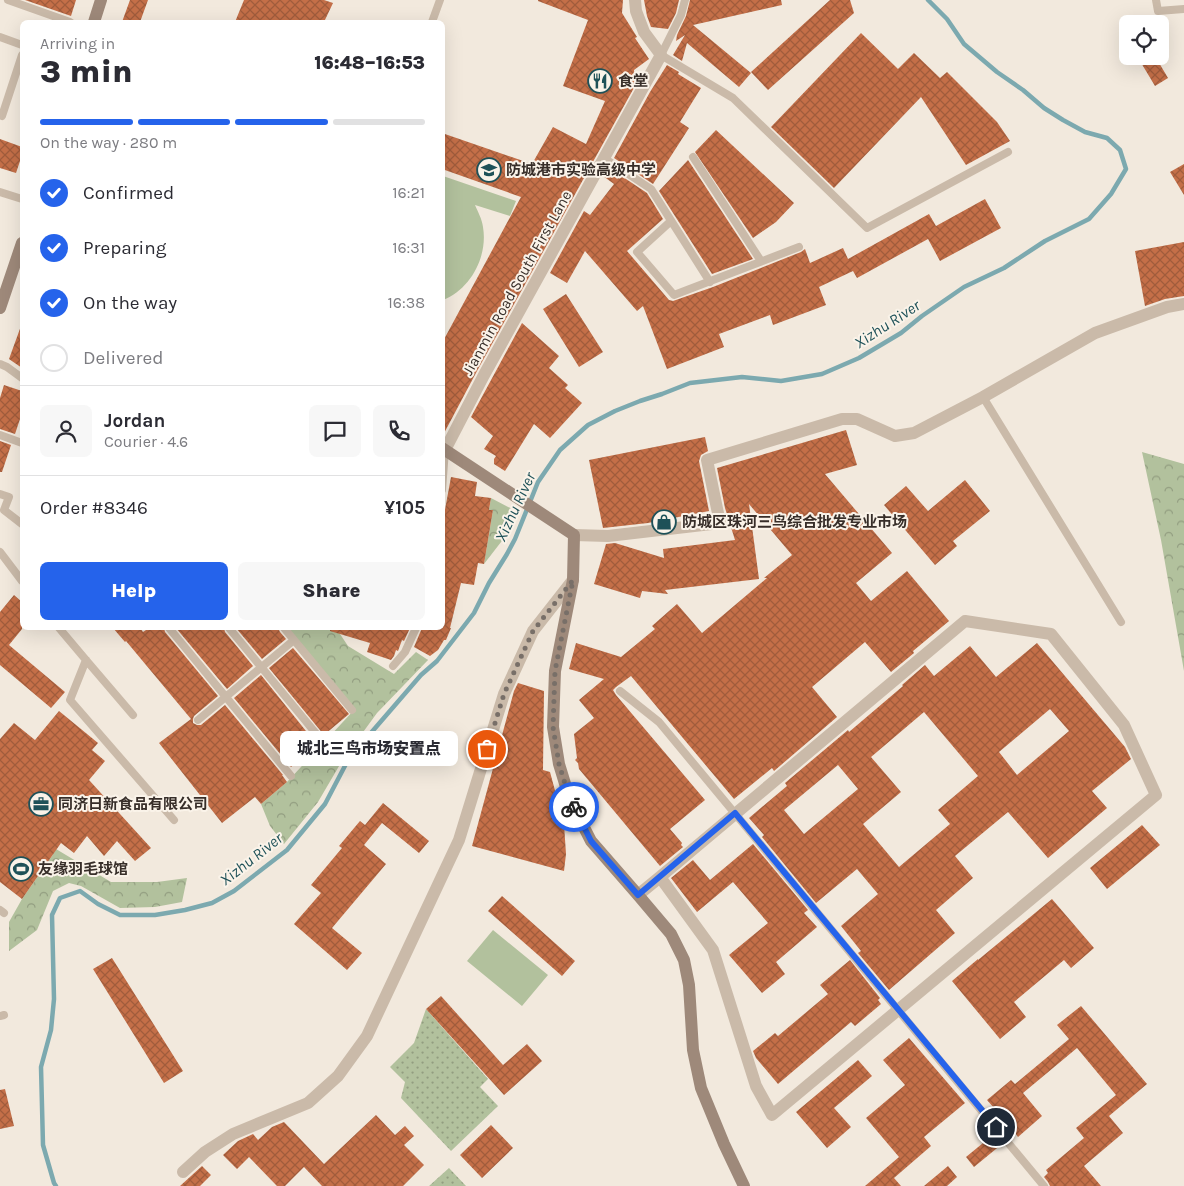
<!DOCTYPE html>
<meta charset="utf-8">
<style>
:root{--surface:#fff;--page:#f7f7f7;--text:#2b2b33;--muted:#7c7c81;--line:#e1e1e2;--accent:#2563eb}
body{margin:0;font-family:Karla,"Noto Sans SC",sans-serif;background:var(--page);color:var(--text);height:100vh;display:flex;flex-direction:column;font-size:19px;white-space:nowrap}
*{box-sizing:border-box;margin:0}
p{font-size:16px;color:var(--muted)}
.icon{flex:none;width:28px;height:28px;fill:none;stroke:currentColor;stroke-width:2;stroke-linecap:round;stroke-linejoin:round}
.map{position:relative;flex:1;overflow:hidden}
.details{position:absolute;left:20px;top:20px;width:425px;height:610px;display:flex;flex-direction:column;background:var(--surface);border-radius:8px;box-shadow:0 5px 20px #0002}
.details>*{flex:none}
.buttons{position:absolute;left:1119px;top:15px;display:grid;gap:10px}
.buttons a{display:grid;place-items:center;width:50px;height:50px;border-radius:8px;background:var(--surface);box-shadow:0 5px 20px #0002;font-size:25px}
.pin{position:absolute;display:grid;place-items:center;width:42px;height:42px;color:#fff;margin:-21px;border:2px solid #fff;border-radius:50%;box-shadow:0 1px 5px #0007}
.courier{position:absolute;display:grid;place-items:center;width:50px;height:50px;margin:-25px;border:4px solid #2563eb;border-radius:50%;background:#fff;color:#222;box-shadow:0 1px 6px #0007}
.bubble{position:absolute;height:35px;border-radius:8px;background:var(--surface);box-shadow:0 5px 20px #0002;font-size:16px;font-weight:800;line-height:35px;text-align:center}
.summary em{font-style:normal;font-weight:800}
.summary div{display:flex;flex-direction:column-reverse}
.summary{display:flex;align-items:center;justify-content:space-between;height:85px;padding:0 20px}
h1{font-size:32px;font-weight:800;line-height:38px}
.bar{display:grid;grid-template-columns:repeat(4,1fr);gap:8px 5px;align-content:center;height:60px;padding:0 20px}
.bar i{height:6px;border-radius:4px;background:var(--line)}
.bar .active{background:var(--accent)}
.bar p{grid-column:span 4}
.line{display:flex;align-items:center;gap:12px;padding:0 20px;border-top:1px solid var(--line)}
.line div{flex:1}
.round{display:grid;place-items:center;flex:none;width:52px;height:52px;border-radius:8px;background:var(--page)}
ol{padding:0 20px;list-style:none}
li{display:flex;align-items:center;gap:15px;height:55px}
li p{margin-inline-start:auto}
li .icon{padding:5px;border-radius:50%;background:var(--accent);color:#fff;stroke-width:4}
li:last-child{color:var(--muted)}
li i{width:28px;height:28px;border:2px solid var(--line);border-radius:50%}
.cta{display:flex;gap:10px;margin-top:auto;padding:10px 20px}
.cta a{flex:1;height:58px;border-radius:8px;background:var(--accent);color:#fff;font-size:20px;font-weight:800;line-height:58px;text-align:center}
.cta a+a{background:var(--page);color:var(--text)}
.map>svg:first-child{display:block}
.grass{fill:url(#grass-dots)}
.forest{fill:url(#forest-crowns)}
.garden{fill:#b2c19d}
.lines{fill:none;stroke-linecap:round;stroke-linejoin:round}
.stream{stroke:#7ca9af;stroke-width:4.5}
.building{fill:url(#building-cross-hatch);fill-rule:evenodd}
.lane{stroke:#cabaa9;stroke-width:8}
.street{stroke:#cabaa9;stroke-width:12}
.secondary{stroke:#9e897a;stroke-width:12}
.done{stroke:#786f68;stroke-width:5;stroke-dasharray:0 9}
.route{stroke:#2563eb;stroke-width:6}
.labels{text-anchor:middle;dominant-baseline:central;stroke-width:4;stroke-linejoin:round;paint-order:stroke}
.poi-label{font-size:15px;font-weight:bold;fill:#372e29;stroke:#faf3e9;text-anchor:start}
.street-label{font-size:15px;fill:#372e29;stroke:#faf3e9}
.water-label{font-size:16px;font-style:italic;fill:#1e5158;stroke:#faf3e9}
</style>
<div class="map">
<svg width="1184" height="1186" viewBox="0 0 1184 1186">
<defs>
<pattern id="grass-dots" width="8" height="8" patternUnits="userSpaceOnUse" patternTransform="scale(1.25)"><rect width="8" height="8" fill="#b2c19d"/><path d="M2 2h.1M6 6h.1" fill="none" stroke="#929d80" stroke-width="1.8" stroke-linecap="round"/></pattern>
<pattern id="forest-crowns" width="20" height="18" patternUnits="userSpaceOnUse" patternTransform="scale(1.25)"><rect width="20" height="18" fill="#b2c19d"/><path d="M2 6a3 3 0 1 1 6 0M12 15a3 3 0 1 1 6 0" fill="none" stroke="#929d80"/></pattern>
<pattern id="building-cross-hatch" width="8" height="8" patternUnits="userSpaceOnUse" patternTransform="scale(1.25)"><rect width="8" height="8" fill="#c46f48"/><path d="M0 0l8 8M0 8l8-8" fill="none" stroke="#a05c3c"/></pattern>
</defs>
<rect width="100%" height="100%" fill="#f2e9dd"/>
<path class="grass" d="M426,1009L488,1079L480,1087L498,1106L451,1151L401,1098L405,1082L390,1067L414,1043Z
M449,1168L466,1186H429Z"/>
<path class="forest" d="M1142,452L1184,464V671L1161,540Z
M491,498L516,511L508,533L484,564L493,510H489Z
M288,628H336L348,646L394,674L416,652L428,660L377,713L342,761L318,802L284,844L270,826L261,804L287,782L355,709Z
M56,849L111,882H157L187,878L182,902L155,907L120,908L81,886L69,883L53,891L37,930L9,951V922L22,899L52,856Z"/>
<path class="garden" d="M443,176L516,201L510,216L475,205C478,212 482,219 483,227C488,256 471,289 443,300Z
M493,930L548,975L522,1006L467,961Z"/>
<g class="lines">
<path class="stream" d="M56,1186L54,1183L43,1145L41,1067L51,1030L54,999L52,915L60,898L80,891L98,904L120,915H155L185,910L212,903L234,891L287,850L325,804L347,762L370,734L421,675L437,661L474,613L489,583L507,554L515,539L538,482L560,450L588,425L615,411L640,401L662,394L690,383L742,377L781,381L822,374L859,358L901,333L922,316L964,287L1004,268L1045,241L1089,219L1111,194L1126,169L1120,150L1107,138L1085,132L1063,120L1044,108L1023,90L997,72L964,44L947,19L928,0"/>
</g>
<path class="building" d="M25,0H76L71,16Z
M130,0H148L140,22H122Z
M244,0H324L333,3L324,22H235Z
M538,0H623L622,13L637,37L635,38L649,59L634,70L635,86L477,371L442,437V343L521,197L442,169V133L532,164L553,127L586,144L605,101L563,86L588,20L538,1Z
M644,0H679L676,13L668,29L651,27L647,16Z
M690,0H781L782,5L693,25L751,73L739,87L687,43L682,61L673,55L685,35L676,41L677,35L686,16Z
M830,0H850L854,13L768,90L751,72Z
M861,33L898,69L914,53L940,78L947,72L997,122L1010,141L966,165L921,97L834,188L771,127Z
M1137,56H1155L1168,78L1155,86Z
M667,65L679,72L678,74L701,88L680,122L689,128L653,184L614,158L650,92Z
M716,130L794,203L776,222L753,238L695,152Z
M0,139L22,147V155L16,173L0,168Z
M688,160L753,259L712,274L659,191Z
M1184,164V195L1170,172Z
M608,167L647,193L663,219L627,251L669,300L673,301L713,287L801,252L805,249L810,263L843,248L848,259L929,214L936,226L985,199L1001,228L940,261L928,239L857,278L853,271L819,287L826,305L773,325L770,315L719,334L724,347L667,369L643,306L637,311L585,251L567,283L550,273L584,211L590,215L614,184L603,176Z
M1184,242V296L1165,299L1145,306L1135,251Z
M566,294L603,352L579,367L543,309Z
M522,323L559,356L549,368L568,385L565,388L582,403L550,438L534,424L505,471L494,464V459L496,456L484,449L493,436L471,417Z
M21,326H22V368L9,359Z
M4,385L22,391V413L15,434L0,429V398Z
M846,430L857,465L825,474L892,553L856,583L871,601L907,571L949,621L913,651L914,653L891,672L865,642L812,687L837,717L774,771L772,768L734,799L631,676L616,687L613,690L616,695L705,800L670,829L682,843L681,845L683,847L660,866L579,769L578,763L575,760L577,758L574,734L594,718L579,700L604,679L569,669L576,643L621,657L655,629L652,626L677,604L702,633L767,578H764L792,555L749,504L759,579L665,590L668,594L642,591L640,598L594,584L606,544L615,543L664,558L663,549L735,540L725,508L717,468Z
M705,437L708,451L701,455L699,461L709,511L648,523L603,528L589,460Z
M0,441L11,445L2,472H0Z
M451,477L477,482L475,496L491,498L489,510H493L484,564L478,563L474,585L461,583L450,628H451L446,640H444L438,650L430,656L414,647L422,628H442V526Z
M965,480L990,511L953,541L957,546L935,565L884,505L906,486L928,511Z
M14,595L22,602V629L9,645L65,692L51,708L0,665V612Z
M113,628H143L141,629L143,632L149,628H164L165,632L218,696L194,716L193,719V723L197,725H201L225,705L283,775H282L287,782L261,804L255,797L222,823L159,743L191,719L126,641L125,642Z
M176,628H224L225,632L253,666L227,689Z
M236,628H278L280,632L286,639L262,659Z
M330,628H410L404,641L402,640L398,651L396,650L394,656L391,660L367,652L370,643L330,631Z
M1037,643L1125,747L1131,759L1092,791L1107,808L1048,858L1008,812L955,856L973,878L936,910L955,933L889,990L858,953L861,951L841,926L878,894L857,869L816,903L762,837L764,835L749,818L787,786L785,783L848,730L849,732L903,686L902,685L925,665L934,676L970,646L996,677ZM1050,709L1069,731L1017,775L999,752ZM924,712L978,776L938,810L950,824L899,867L863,824L901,792L871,757ZM838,765L858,789L804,834L784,810Z
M293,648L349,714L324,735L269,668Z
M261,675L318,746L291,767L234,698Z
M518,683L544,691L543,770L550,772L564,824L566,854L564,871L472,846L514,691Z
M59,711L98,743L92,750L105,761L89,780L151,848L135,861L117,841L104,856L87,836L74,853L61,843L22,899L0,882V739L14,723L35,740Z
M383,803L429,841L419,853L382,823L364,845L386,864L332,928L362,953L347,970L294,924L321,893L311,885L342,848L339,846L360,821L365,825Z
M1142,825L1160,845L1107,889L1090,868Z
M753,844L808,910L804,913L817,927L776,962L785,974L762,993L729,955L768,923L733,882L697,912L671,878L693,860L710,880Z
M502,896L575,961L562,976L488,911Z
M1052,899L1094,948L1071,968L1064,960L1014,1002L1026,1017L1000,1039L952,981L978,959V960Z
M112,958L183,1071L164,1083L93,969Z
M850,960L880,998L878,1000L881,1004L855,1026L851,1022L778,1084L756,1058L753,1051L775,1033L778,1036L828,994L820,985Z
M441,996L503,1065L527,1044L542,1061L504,1095L426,1009Z
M1081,1006L1147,1084L1109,1116L1123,1133L1084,1166L1101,1186H1050L1048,1182L1044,1177L1048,1173L1046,1170L1084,1138L1076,1128L1116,1095L1077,1048L1023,1093L1042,1116L1018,1137L1015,1133L1010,1137L1002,1127L1007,1123L987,1100L1011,1080L1015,1084L1069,1039L1057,1025Z
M909,1038L965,1103L924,1137L931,1146L894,1178L901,1186H865L899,1157L866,1118L905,1085L883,1060Z
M858,1060L872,1076L834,1108L851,1127L827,1148L796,1112Z
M5,1089L14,1126L0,1129V1090Z
M376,1115L395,1135L405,1126L414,1136L404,1145L424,1165L403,1186H322L304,1167L285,1186H277L249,1157L237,1169L223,1155L238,1141L253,1134L258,1140L272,1127L284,1122L324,1164Z
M491,1125L513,1148L482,1178L460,1155Z
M994,1134L1002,1144L974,1167L966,1157Z
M202,1166L211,1175L200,1186H180Z
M948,1166L957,1177L947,1186H924Z"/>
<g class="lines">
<path class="lane" d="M8,0L70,22
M685,0L681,15L661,55L733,98L867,228L1008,152
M1156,0L1158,11L1184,9
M432,22L440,0
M0,37L22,45
M0,115L2,116L22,55
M693,157L761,261
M604,158L651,189L710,282
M0,192L22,199
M671,221L637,252L674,295L799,247
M0,364L7,367L22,378
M983,397L1121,622
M0,435L22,443
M442,490L445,450
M0,494L9,497L4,510L22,524
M0,552L22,581
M59,628L86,660L133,715
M169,628L291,776
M229,628L323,742
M284,628L352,710
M86,660L70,700L174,820
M393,666L405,652L416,628
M620,691L659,722L1044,1186
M198,720L294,640
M0,910L4,913
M0,1016L4,1015"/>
<path class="street" d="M445,450L484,375L661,55L644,32L636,11L635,0
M574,535L608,536L720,523L707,460L842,419H857L895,436L914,433L983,397L1095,333L1167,307L1184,304
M638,895L660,877L965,621L1051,634L1124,725L1156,795L772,1115L756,1086L713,950L660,877
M183,1172L205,1152L233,1134L308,1103L338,1076L367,1036L459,840L504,694L533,631L573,580"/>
<path class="secondary" d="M94,22L101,0
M0,308L22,243
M442,448L574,535L573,580L555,671L553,727L559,764L570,800L591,841L638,895L671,934L684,960L689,985L693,1050L701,1088L724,1144L744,1186"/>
</g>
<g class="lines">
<path class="done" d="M487,749L504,694L533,631L573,580L555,671L553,727L559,764L570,800L574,807"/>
<path class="route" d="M574,807L591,841L638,895L735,813L996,1127"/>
</g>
<defs>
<g id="restaurant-ring" transform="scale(1.25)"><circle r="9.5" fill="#faf3e9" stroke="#1e5158" stroke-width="1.5"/><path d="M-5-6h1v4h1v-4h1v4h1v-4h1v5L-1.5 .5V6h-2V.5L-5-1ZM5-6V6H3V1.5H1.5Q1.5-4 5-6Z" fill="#1e5158"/></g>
<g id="school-ring" transform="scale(1.25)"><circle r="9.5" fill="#faf3e9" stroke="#1e5158" stroke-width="1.5"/><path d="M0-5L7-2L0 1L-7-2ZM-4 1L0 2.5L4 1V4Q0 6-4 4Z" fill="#1e5158"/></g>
<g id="shop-ring" transform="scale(1.25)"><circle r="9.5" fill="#faf3e9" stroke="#1e5158" stroke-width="1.5"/><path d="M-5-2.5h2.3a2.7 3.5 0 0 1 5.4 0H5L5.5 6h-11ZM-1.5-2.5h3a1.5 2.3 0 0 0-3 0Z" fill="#1e5158"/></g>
<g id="office-ring" transform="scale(1.25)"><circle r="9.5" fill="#faf3e9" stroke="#1e5158" stroke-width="1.5"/><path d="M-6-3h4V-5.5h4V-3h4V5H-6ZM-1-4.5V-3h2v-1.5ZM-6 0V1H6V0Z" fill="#1e5158"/></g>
<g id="stadium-ring" transform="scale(1.25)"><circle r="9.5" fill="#faf3e9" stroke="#1e5158" stroke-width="1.5"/><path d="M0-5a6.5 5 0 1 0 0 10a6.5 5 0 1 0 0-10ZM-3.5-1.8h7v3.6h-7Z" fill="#1e5158"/></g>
</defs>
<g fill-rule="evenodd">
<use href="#restaurant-ring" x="600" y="81"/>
<use href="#school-ring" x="489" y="170"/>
<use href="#shop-ring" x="664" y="522"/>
<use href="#office-ring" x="41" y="804"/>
<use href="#stadium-ring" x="21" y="869"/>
</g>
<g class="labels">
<g class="poi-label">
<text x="618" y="81">食堂</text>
<text x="506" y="170">防城港市实验高级中学</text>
<text x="682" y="522">防城区珠河三鸟综合批发专业市场</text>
<text x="58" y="804">同济日新食品有限公司</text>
<text x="38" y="869">友缘羽毛球馆</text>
</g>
<g class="street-label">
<text transform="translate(517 283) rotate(-61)">Jianmin Road South First Lane</text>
</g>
<g class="water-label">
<text transform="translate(887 324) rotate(-33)">Xizhu River</text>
<text transform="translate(515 507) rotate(-65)">Xizhu River</text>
<text transform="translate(251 859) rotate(-38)">Xizhu River</text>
</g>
</g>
</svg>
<div class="buttons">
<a><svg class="icon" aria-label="locate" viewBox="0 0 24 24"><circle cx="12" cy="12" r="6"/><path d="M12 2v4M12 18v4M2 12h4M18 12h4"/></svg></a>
</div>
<div class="pin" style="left:487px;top:749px;background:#ea580c"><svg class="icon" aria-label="bag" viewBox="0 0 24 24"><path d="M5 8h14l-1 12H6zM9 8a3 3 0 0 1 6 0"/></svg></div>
<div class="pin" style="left:996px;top:1127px;background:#1f2937"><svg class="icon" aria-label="home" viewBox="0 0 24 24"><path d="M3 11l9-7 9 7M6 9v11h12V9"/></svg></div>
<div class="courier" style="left:574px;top:807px"><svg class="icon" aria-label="bike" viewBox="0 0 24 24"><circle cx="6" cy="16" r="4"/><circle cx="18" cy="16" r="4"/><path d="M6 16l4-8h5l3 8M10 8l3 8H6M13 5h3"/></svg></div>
<div class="bubble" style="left:280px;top:731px;width:178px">城北三鸟市场安置点</div>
<section class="details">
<div class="summary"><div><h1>3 min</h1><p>Arriving in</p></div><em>16:48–16:53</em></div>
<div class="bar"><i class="active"></i><i class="active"></i><i class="active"></i><i></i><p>On the way · 280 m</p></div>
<ol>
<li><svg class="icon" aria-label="check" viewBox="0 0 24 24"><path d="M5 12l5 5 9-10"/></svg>Confirmed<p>16:21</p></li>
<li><svg class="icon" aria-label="check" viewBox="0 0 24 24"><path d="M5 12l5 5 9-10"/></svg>Preparing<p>16:31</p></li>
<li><svg class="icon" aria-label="check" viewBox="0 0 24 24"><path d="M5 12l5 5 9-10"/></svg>On the way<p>16:38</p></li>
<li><i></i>Delivered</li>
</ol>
<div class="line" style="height:90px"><a class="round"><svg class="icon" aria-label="person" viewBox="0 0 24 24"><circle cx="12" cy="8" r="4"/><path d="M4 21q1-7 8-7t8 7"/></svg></a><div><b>Jordan</b><p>Courier · 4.6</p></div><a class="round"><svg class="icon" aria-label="chat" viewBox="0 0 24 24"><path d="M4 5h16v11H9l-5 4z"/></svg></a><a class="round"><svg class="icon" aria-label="phone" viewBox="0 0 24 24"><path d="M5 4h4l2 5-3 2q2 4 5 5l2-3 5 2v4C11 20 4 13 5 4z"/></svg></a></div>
<div class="line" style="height:65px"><div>Order #8346</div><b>¥105</b></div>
<div class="cta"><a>Help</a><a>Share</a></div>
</section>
</div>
